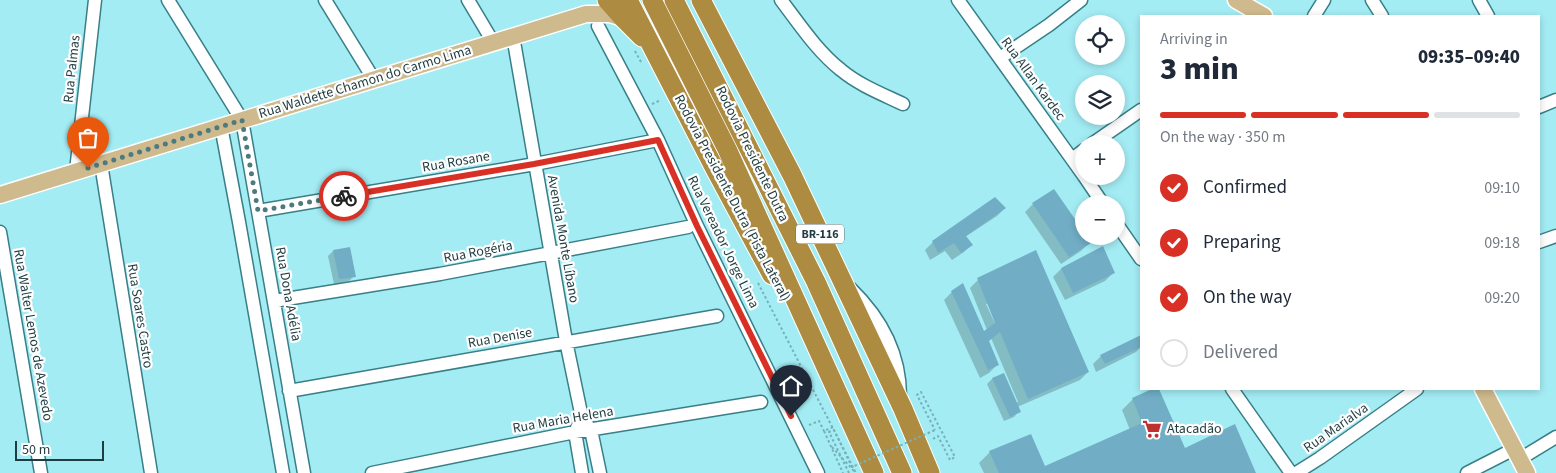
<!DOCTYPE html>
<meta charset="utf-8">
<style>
:root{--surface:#fff;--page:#f2f2f3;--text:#1f2937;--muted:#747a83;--line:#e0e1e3;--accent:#d93025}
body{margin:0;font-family:"Source Sans 3",sans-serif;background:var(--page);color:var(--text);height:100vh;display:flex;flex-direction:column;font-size:19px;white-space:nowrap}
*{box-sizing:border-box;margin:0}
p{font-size:16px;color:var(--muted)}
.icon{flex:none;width:28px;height:28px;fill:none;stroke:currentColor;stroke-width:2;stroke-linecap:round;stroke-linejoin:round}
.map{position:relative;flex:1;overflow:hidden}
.side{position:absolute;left:1140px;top:15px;width:400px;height:375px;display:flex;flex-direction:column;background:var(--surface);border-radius:0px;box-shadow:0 2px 8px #0003}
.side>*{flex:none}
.controls{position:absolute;left:1075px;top:15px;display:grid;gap:10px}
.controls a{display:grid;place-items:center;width:50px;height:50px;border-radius:50%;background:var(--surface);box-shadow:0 2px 8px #0003;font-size:25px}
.scale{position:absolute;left:15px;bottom:12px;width:89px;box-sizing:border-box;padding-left:5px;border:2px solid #1f3c40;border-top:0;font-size:14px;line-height:18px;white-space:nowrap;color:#1f3c40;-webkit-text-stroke:4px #fefefe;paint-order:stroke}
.pin{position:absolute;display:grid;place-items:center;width:42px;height:42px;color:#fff;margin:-51px -21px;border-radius:50% 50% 50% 0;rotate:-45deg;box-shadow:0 0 5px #0007}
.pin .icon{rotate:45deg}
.courier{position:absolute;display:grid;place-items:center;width:50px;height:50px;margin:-25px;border:4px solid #d93025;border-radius:50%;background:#fff;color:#222;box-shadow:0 1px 6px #0007}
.head em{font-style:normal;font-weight:800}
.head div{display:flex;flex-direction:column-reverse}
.head{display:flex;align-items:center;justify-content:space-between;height:85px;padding:0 20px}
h1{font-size:32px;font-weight:800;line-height:38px}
.bar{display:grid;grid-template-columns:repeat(4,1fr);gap:8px 5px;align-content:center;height:60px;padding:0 20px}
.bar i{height:6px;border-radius:4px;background:var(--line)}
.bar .current{background:var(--accent)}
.bar p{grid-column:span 4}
ol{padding:0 20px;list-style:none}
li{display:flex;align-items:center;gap:15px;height:55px}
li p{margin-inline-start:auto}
li .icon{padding:5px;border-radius:50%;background:var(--accent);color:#fff;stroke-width:4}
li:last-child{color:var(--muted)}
li i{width:28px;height:28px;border:2px solid var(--line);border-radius:50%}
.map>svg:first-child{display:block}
.shadow{fill:#0003;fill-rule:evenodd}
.building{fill:#71aec6}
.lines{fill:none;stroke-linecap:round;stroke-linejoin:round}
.minor-casing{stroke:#387f87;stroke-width:15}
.major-casing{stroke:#fff;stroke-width:19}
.highway-casing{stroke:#fff;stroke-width:21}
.path{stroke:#77b1b8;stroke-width:2;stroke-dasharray:2.5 2.5;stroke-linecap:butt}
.minor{stroke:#fff;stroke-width:12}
.major{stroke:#ceba8d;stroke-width:16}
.highway{stroke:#ad8c41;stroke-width:19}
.path-bridge{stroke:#77b1b8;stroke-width:2;stroke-dasharray:2.5 2.5;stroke-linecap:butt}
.done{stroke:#4e7a7f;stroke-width:5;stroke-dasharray:0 9}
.route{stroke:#d93025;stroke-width:6}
.labels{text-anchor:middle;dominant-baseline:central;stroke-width:4.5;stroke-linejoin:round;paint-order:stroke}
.shield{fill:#fefefe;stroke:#627679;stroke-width:1}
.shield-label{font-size:12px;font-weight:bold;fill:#1f3c40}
.street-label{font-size:14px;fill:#1f3c40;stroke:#fefefe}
.poi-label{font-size:14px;fill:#1f3c40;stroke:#fefefe;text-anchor:start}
</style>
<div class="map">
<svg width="1556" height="473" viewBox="0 0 1556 473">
<rect width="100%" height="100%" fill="#a4ecf4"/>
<path class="shadow" d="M1053,191L1089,243L1081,251L1061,264L1025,212L1033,204Z
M1005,208L997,216L965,237L972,244L964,252L952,260L945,251L930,260L925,250L933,242Z
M333,251L354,276L349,281L334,284L328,256Z
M1061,269L1113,273L1105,281L1065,300L1053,277Z
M978,280L1088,372L1080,380L1017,407L1019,411L1014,417L1004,421L987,384L992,379L1003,375L1016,403L1018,402L991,338L987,341L997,365L989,373L980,378L944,300L952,292L984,333L987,330L970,288ZM989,303L999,332L986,304Z
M1140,337L1141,347L1136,352L1096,372L1093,364L1101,356Z
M1156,389H1158L1184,449L1255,473H984L979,463L990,452L1045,468L1130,430L1122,410L1133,399Z"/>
<path class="building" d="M1054,189L1084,232V236H1086L1091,243L1069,257L1032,203Z
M995,197L1006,208L966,236L973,245L961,253L954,243L938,253L932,241Z
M1103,246L1115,273L1073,293L1061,268Z
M350,247L356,277L339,279L333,250Z
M1036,250L1089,372L1028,399L1000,332L989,341L999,365L988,370L951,291L963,283L984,331L995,323L977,278Z
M1141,335V347L1105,364L1100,355Z
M1004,373L1021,412L1010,417L992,378Z
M1152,389H1159L1185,448L1235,424L1256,473H999L989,451L1031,434L1045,466L1142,423L1132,398Z"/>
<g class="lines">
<g class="minor-casing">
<path id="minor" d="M168,0L242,120L304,473
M325,0L373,78
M468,0L493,42
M781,0C800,25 817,51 841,70C859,85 882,94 903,104
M958,0L1084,176
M1372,0L1382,16
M1479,0L1488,16
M1314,16L1324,0
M598,26L658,140L697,226L818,473
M513,36L566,341L582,418L591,430L600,473
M1000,58L1049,25L1081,0
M1539,107L1556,100
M221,126L239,222L283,473
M1092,144L1141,110
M1072,159L1084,150
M101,164L151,473
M76,171L95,0
M1084,176L1103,204
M258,211L535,164L658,140
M1116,223L1141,259
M0,232L41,473
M1539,242L1556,236
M850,288C880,317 900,353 900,396
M274,301L440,274L688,227
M1232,389L1291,473
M289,391L717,316
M578,426L575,432L582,473
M1520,459L1556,437
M372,473L575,432L761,402
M1296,473L1320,458L1417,389
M1467,473L1514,449"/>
</g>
<g class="major-casing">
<path id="major" d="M1236,0L1264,16
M0,195L586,14H610L623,18
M1483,389L1527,473"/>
</g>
<g class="highway-casing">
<path id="highway" d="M607,0L623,18L642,37
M628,0L715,169L772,275
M652,0L727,149L874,473
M674,0L816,282L902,473
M701,0L792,175L903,409L930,473"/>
</g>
<path class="path" d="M635,51L641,62
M652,104L661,100
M758,283L856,473
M809,425L819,421L824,431
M833,427L824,431L843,473
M933,439L938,436L950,460L955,457L921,392L917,395L935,430
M832,447L854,471"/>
<use href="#minor" class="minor"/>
<use href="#major" class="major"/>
<use href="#highway" class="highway"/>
<path class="path-bridge" d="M849,473L829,432L834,430L852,467L935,430"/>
</g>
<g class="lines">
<path class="done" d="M88,168L242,120L258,211L344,196"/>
<path class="route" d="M344,196L534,164L658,140L697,226L791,416"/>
</g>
<defs>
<g id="supermarket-bare" transform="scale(1.5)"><path d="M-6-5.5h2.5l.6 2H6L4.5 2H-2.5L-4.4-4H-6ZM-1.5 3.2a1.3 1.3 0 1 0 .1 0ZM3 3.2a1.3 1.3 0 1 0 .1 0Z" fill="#bf3031" stroke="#fefefe" stroke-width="2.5" paint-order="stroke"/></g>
</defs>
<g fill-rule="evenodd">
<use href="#supermarket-bare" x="1152" y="429"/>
</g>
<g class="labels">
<rect class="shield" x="796" y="224.5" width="48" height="19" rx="4"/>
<g class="shield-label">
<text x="820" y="234">BR-116</text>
</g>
<g class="street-label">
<text transform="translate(72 69) rotate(-84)">Rua Palmas</text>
<text transform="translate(1033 79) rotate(54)">Rua Allan Kardec</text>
<text transform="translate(365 82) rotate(-17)">Rua Waldette Chamon do Carmo Lima</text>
<text transform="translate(752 154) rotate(64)">Rodovia Presidente Dutra</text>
<text transform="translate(456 162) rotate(-10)">Rua Rosane</text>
<text transform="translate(732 198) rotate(62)">Rodovia Presidente Dutra (Pista Lateral)</text>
<text transform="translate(563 239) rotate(80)">Avenida Monte Líbano</text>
<text transform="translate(723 242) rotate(64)">Rua Vereador Jorge Lima</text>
<text transform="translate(478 252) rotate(-11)">Rua Rogéria</text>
<text transform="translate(288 294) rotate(80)">Rua Dona Adélia</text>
<text transform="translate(140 316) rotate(81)">Rua Soares Castro</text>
<text transform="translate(33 335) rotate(80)">Rua Walter Lemos de Azevedo</text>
<text transform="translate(500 338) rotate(-10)">Rua Denise</text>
<text transform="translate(563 420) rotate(-10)">Rua Maria Helena</text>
<text transform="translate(1336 428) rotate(-35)">Rua Marialva</text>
</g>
<g class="poi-label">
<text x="1167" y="429">Atacadão</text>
</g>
</g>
</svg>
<div class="controls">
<a><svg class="icon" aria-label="locate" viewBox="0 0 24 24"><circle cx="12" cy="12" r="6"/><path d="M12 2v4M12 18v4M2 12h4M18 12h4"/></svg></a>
<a><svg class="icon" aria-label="layers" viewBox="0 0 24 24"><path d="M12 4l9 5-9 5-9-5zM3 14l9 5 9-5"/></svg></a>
<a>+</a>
<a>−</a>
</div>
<div class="scale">50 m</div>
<div class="pin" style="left:88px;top:168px;background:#ea580c"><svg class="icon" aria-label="bag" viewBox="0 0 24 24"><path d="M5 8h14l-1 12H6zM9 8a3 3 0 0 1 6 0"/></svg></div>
<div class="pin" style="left:791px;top:416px;background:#1f2937"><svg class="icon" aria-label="home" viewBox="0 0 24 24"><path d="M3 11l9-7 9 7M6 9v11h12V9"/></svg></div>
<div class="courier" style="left:344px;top:196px"><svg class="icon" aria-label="bike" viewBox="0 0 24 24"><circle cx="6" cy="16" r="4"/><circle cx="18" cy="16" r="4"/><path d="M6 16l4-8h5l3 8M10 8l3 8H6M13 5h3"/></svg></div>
<section class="side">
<div class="head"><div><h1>3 min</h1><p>Arriving in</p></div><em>09:35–09:40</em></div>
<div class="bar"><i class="current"></i><i class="current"></i><i class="current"></i><i></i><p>On the way · 350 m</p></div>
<ol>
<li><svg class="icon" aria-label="check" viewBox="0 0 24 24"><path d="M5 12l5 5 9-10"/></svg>Confirmed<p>09:10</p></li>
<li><svg class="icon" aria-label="check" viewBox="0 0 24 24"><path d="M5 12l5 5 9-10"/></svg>Preparing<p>09:18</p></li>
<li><svg class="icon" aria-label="check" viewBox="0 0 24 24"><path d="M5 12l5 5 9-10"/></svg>On the way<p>09:20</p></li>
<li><i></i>Delivered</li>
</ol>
</section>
</div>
